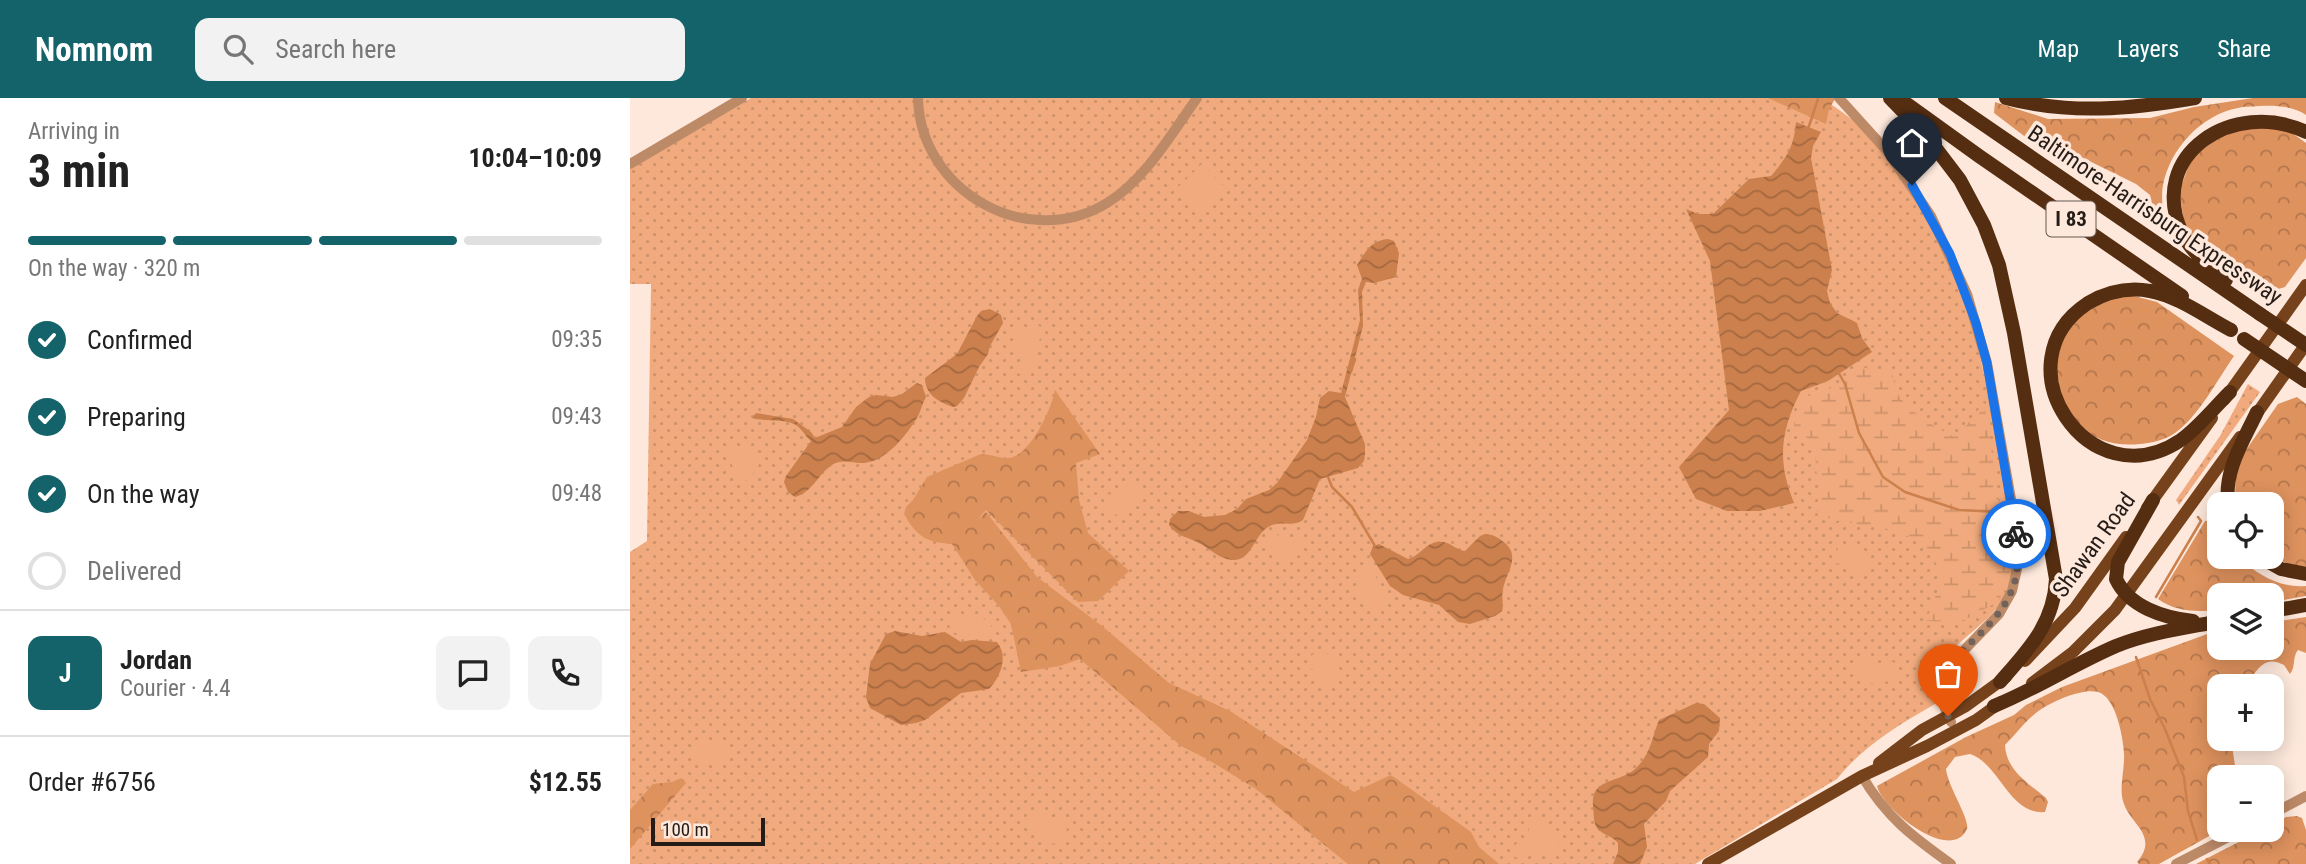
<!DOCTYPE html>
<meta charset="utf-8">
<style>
:root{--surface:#fff;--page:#f2f2f2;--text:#222;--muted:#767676;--line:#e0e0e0;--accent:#14636a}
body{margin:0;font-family:"Roboto Condensed",sans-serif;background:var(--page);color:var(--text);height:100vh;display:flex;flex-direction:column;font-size:26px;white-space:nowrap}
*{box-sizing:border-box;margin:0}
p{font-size:23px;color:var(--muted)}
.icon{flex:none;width:38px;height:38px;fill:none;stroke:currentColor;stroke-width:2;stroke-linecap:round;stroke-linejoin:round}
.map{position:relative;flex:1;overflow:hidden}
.panel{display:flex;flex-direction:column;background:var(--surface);width:630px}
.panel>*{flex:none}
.tools{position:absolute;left:1577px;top:394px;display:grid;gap:14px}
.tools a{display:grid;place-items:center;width:77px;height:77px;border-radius:14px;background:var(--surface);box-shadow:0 4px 18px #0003;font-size:35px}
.scale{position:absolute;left:21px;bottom:18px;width:114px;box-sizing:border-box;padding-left:7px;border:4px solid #251c17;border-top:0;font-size:19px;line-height:24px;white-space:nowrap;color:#251c17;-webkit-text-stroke:5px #fde8db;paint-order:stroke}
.pin{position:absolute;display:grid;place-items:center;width:60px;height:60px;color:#fff;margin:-72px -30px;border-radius:50% 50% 50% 0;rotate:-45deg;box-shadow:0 0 7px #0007}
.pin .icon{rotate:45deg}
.courier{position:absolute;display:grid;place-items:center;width:70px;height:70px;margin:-35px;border:5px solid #1a73e8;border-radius:50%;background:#fff;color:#222;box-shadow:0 2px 9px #0007}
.headline em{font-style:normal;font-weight:700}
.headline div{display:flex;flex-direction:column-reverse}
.headline{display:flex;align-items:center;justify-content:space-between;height:119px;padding:0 28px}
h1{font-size:46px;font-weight:700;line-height:52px}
.bar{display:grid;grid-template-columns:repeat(4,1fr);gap:10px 7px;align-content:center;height:84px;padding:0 28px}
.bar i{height:9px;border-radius:5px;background:var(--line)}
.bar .current{background:var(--accent)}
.bar p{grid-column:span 4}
.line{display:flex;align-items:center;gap:18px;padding:0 28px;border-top:2px solid var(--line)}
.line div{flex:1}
.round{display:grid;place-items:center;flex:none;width:74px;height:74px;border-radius:14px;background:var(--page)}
ol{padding:0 28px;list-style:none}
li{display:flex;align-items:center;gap:21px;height:77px}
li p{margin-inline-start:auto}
li .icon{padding:7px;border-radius:50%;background:var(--accent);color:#fff;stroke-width:4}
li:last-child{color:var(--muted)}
li i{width:38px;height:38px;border:4px solid var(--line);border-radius:50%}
header{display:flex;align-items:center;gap:42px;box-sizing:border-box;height:98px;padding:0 35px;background:var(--accent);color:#fff}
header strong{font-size:33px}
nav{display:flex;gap:38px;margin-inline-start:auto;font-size:24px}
.search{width:490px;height:63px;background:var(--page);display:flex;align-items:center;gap:18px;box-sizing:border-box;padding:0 24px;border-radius:14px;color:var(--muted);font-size:26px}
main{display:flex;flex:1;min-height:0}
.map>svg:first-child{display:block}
.grass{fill:url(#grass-dots)}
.forest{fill:url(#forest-crowns)}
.wetland{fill:url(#wetland-marsh)}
.garden{fill:#f0aa7d}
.water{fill:url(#water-waves)}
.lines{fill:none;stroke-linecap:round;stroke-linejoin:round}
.stream{stroke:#cb804d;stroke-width:2.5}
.minor{stroke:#bd8a68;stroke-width:10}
.major{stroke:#76421b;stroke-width:12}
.highway{stroke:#552e12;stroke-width:14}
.highway-bridge{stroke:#552e12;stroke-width:14}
.done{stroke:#71635c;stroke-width:7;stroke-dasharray:0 12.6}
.route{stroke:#1a73e8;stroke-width:9}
.labels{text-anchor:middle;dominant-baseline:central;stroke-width:7;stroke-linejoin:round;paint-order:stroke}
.shield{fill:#fde8db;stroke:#665952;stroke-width:2}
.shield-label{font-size:21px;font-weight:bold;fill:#251c17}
.street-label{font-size:23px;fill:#251c17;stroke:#fde8db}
</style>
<header>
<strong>Nomnom</strong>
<div class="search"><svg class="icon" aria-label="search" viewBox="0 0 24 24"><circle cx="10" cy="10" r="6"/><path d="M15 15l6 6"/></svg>Search here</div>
<nav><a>Map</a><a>Layers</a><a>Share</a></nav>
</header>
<main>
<section class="panel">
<div class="headline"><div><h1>3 min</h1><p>Arriving in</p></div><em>10:04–10:09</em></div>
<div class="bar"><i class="current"></i><i class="current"></i><i class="current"></i><i></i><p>On the way · 320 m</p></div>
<ol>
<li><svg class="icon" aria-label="check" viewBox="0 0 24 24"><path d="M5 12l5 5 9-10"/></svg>Confirmed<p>09:35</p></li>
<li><svg class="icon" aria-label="check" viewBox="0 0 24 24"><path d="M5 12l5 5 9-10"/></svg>Preparing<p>09:43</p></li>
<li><svg class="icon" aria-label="check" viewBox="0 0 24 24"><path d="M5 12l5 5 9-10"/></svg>On the way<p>09:48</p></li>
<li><i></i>Delivered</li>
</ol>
<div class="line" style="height:126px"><b class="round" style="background:var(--accent);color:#fff">J</b><div><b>Jordan</b><p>Courier · 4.4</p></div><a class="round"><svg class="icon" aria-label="chat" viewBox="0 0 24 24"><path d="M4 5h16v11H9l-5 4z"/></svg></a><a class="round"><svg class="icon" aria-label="phone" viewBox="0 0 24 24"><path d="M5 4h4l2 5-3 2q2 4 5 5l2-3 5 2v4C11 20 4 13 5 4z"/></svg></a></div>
<div class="line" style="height:91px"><div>Order #6756</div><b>$12.55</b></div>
</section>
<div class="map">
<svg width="1676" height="766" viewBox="0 0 1676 766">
<defs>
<pattern id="grass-dots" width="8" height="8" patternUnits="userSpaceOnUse" patternTransform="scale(1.75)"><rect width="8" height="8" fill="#f0aa7d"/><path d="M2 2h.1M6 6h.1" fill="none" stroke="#ce926b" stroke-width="1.8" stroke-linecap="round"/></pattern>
<pattern id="forest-crowns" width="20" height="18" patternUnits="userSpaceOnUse" patternTransform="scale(1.75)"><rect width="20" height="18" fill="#de925e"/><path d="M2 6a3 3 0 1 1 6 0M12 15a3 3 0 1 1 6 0" fill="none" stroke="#b4764d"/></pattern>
<pattern id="wetland-marsh" width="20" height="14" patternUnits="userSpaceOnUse" patternTransform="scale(1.75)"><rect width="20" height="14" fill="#f0aa7d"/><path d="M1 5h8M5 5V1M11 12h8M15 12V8" fill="none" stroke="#ce926b"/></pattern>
<pattern id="water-waves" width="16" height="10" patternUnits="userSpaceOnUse" patternTransform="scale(1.75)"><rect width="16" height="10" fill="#cb804d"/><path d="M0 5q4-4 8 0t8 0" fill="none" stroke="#a5683f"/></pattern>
</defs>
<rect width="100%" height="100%" fill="#fde8db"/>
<path class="grass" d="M121,0H1192C1206,10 1222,20 1234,32C1246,44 1256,60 1266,74C1292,112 1320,156 1334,200C1352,254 1360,310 1370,366C1378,405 1393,452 1378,491C1362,535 1292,550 1305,606C1270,626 1233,648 1207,681L1065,766H0V454L17,443L21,186H0V71Z
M1618,286L1630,294L1549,407L1546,402L1590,338Z"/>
<path class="forest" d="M1138,0H1204L1205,1L1199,11L1196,26Z
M1623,0H1676V17C1664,8 1644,7 1629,8C1622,9 1614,8 1608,10C1571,17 1540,51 1533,87C1531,98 1533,112 1533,124L1527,126L1520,97L1506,86L1441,54L1402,44L1364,15L1365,4L1418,21L1520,20L1564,9Z
M1605,28L1658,32L1676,45V160L1655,189L1635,195L1568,148L1555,128L1549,94L1562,59Z
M1486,198H1504L1527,204L1604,258C1588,281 1568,319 1545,335C1535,342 1522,345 1510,346C1466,351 1433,325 1428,282C1427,275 1424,267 1425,260C1427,245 1442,225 1452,215C1460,207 1476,203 1486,198Z
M425,292L470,356L446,365L449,402L458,435L499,473L468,503L448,504L356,412L346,423L356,414L407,479L472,528L539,585L600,613L724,694L761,677L841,734L849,749L869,766H718L626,691L577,661L551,648L450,561L430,568L391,574L381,526L369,508L345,482L322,446C296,444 287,439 274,416L276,409L283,402L297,379L351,356C360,356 371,361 379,360C400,358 422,310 425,292Z
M1667,299L1676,306V469L1663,468L1641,458L1642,406H1607L1605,398L1606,373L1616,352L1648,306Z
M1583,422L1589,437V458L1609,459C1627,477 1650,490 1676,488V498L1642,504V497H1589V512C1567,514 1546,514 1528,501L1575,423Z
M1676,519V555L1668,552C1662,559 1666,569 1660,576L1654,567C1634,557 1630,570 1617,584L1607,583L1597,577L1586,587L1589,640L1601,641L1606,674L1609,679H1589L1590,732L1529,766H1509L1507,764C1530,737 1499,726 1493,703C1489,689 1495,670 1494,655C1493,639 1486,599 1468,594C1453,590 1426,602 1413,610C1399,618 1386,636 1375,647C1376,672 1398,685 1416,700L1418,704L1415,714C1379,717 1370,666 1340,656L1325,659L1316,671C1318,689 1340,721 1337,731C1321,766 1253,712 1247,688L1336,639L1384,617L1396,607L1432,589L1580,535L1589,533V550H1642V524Z
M51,680L56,685L0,751V712L23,686L42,684Z
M1667,718L1672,720L1676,732V766H1566L1632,732H1642V727L1656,719Z"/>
<path class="wetland" d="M1229,269L1260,273C1266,280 1263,286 1266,293C1274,311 1306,329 1322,338L1337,327L1354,304L1380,473L1369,503L1331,524L1296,523L1313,478L1294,444L1251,429L1227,428L1217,421L1207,423L1187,416L1189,407L1185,354C1181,342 1174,336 1164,330C1165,322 1167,310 1172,303C1177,296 1184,297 1192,294C1205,289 1219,280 1229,269Z"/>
<path class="garden" d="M572,66L598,93L570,120L544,93Z
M408,227L413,231C412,239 410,240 407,247C403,260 407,269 394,277L386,275L392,265L387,255L386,232Z
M99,346L113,349H121L129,355V367L119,382L109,384L103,379L102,364L94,353Z
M499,384C526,391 504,419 488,418L474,407V400L480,396L490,394Z
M641,434L655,440L670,441L673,447L671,455L656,467L647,463L633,446L635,439Z
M1214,447L1228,448L1231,450L1232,455L1241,469L1236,476L1232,477L1214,464L1207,466L1203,461L1209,448Z
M735,469L742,471L755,498L756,507L746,513C729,504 723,504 727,484C729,477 729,474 735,469Z
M349,516L365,532L360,540L344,536L331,539L320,531L319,525L323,519Z
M689,554L705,557L711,577L696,592L687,588V574L680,570L682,557Z
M1236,560L1247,566L1263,564L1267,566L1270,575L1268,580L1246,587L1233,581L1230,583L1225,578V567Z
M88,641L98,647L100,654C86,669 79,671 62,659L61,653L64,646Z
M415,711L423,720L432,723L437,730L434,740L428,746L417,745L394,725L397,717Z
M906,720C920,720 918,735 929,745L930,754L927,757L911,755L890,760L885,759L882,751L888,744L893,747L898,742C900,733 896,725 906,720Z"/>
<path class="water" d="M1166,24L1191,34L1183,48L1181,60L1202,172L1197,193L1200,205L1207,215L1227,225L1232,240L1242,254L1198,283L1171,293C1150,333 1147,363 1164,405L1130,413H1097L1066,401L1049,369L1099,312L1080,163L1056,111L1068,116H1083L1119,81L1141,78C1157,59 1164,49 1166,24Z
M758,141L764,143L769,155L766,179L744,185L736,184L732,194L733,228L715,299L735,346V356L734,363L728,370L690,381L673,422C663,429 653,423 642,427C622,434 623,471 594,460C585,457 579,450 571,446C559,439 547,439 539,427L540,421L548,413H559L574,419L595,417L607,411L616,401L639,392L647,385L677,342L686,319L690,300L699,293L711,295L730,222L728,192L732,181L727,167C735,154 742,142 758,141Z
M360,211L371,217L373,225L360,248L358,256L349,269L334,300L327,308L323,309C308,304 295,296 295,280L327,256L347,218L351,213Z
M287,285L292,287L296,299C292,306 291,313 287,320C276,337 257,363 234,365C223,366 213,360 202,367C187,377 183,394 165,399L158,394L154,384L156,378L181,343C176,339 172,331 166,327C154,320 136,324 122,320L126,315L163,321L181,334L185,340L212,329L226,309L239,299L246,297L263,299L272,296Z
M855,436C863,436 869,440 875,445C891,459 876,475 873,491C871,499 874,506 872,513L865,518L840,526L828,524L809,507L773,497L760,488L740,456L743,448L749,446L778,461C792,457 797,441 814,444C822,446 827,452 835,453L850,438Z
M265,533L292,538L315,534L331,544L342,542L367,544C379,559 370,579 359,591L331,595L295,622L286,625L271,627L240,610L236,599L240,566L256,536Z
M1066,605L1074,606L1090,620L1089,633L1079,646L1078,659L1040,693L1036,703L1014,726L1017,749L1010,766H983L988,754V745C983,738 972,737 967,730C963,724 964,715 963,708C960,679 990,686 1006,670C1021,656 1022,639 1029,622Z"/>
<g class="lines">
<path class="stream" d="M1178,31L1188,1
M1207,272L1215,286L1229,335L1253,379L1275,394L1329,412L1371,414
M721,274L725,261
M698,379L702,389L722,409L745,448
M1526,499L1571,423L1568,419
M1506,559L1520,601L1535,631L1554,679L1558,713L1567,742
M1577,761L1580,766"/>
<path class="minor" d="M288,0C290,93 397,154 477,105C516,81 541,36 567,0
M1209,0L1257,53L1301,118L1337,196L1357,265L1384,418L1389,462L1382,493L1369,516L1312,575L1308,594L1321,624
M0,66L112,0
M1232,678C1256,719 1283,739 1321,766
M1642,716L1676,698
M1546,766L1612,732"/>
<path class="major" d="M1594,302L1676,187
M1623,321L1676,246
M1517,410L1582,320
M1395,563L1445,510L1496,439
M1402,585L1443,554L1485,512L1610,339
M1249,665L1292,632L1336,608L1376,579
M1078,766L1232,678L1297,648L1346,622L1371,604"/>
<path class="highway" d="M1260,0L1295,36L1330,82L1354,127L1369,167L1384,235L1426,481C1424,526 1398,552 1370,584
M1315,0L1630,216
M1376,0C1440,17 1501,11 1565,0
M1270,1L1349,58L1552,198
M1596,182C1580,168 1561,154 1552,135C1516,56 1604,0 1676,34
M1600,294C1584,310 1569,329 1551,342C1459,404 1367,265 1458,205C1477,194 1498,189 1520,193C1548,198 1576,219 1601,232
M1523,402L1488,464L1486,481C1499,509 1534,520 1563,523
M1598,406C1594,372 1613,344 1627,314
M1628,458L1651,471L1676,476
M1642,513L1676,507
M1364,608C1406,591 1444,566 1486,548C1516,536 1548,531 1580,525"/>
<path class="highway-bridge" d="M1630,216L1676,247
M1614,241L1676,283"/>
</g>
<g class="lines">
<path class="done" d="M1318,618C1312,606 1306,595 1310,582C1313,570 1324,560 1333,552C1372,516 1395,492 1386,436"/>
<path class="route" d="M1282,87L1320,156L1346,225L1357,265L1386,436"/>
</g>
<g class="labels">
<rect class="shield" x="1416.5" y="103.5" width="49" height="35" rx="5"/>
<g class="shield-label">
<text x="1441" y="121">I 83</text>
</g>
<g class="street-label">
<text transform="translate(1525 117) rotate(34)">Baltimore-Harrisburg Expressway</text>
<text transform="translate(1464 447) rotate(-54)">Shawan Road</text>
</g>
</g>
</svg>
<div class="tools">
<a><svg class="icon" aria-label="locate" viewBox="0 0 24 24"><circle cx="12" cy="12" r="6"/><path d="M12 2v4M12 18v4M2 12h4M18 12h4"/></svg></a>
<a><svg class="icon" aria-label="layers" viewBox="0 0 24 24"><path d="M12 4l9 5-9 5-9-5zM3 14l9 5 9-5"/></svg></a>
<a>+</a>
<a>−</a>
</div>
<div class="scale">100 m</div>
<div class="pin" style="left:1318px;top:618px;background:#ea580c"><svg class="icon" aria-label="bag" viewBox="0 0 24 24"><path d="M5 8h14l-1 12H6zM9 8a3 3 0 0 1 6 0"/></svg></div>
<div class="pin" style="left:1282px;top:87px;background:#1f2937"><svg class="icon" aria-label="home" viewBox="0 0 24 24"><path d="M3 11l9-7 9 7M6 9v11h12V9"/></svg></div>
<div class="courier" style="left:1386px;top:436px"><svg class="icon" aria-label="bike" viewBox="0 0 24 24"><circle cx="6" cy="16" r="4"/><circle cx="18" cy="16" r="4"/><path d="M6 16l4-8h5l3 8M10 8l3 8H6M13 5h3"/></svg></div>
</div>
</main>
